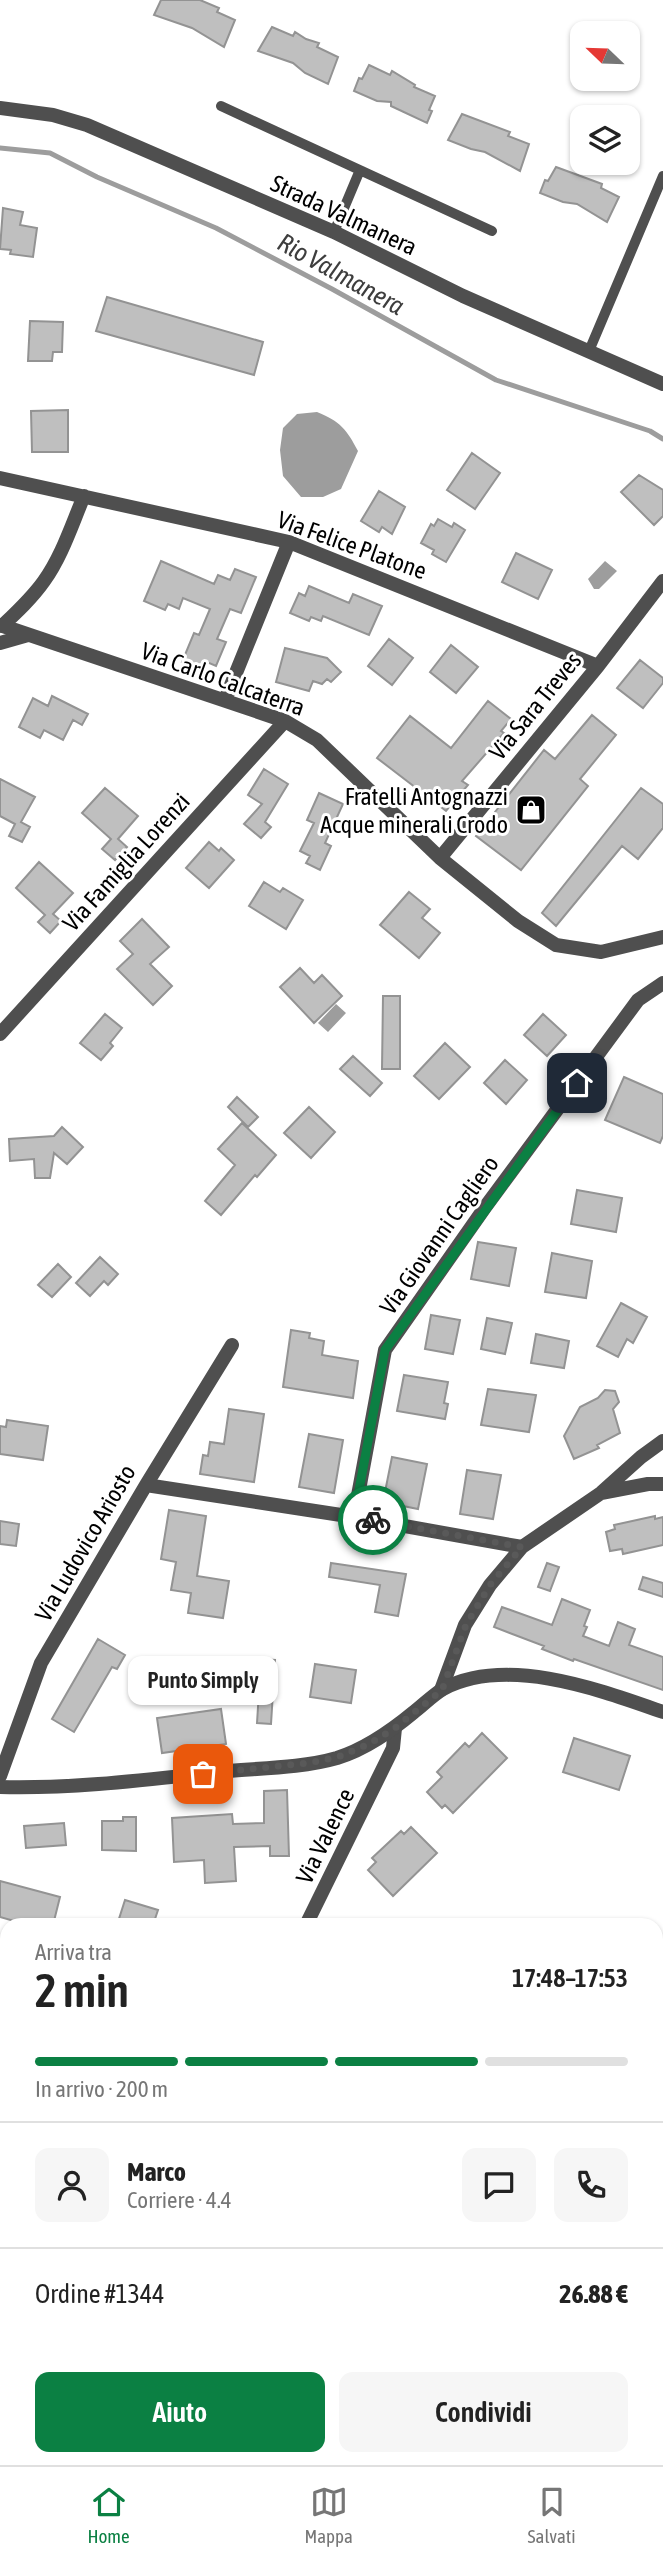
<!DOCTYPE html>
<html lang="it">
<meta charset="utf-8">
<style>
:root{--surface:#fff;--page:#f6f6f6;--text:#222;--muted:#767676;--line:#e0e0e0;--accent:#0b8043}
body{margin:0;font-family:"Asap Condensed",sans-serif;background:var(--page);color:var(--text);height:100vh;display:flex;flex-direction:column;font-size:26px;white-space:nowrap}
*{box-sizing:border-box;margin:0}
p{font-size:23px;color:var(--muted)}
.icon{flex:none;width:38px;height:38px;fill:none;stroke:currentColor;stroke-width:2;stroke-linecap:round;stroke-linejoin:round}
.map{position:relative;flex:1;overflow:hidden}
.drawer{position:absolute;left:0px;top:1918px;width:663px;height:548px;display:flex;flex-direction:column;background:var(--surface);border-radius:21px 21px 0 0;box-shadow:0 2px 5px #0004}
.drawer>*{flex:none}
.needle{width:46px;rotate:293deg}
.buttons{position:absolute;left:570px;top:21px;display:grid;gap:14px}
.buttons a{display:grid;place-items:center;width:70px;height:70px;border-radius:14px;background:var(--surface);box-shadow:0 2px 5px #0004;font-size:35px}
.pin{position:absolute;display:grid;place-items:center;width:60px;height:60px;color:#fff;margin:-30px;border-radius:14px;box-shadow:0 4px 10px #0006}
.courier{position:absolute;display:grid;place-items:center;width:70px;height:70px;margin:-35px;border:5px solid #0b8043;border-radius:50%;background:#fff;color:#222;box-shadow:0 2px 9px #0007}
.bubble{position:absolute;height:49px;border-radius:14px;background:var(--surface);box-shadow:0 2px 5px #0004;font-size:23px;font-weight:600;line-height:49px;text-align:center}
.head em{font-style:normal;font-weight:600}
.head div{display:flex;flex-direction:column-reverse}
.head{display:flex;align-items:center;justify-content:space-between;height:119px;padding:0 35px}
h1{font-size:46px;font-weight:600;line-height:52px}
.bar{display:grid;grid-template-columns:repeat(4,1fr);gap:10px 7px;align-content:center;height:84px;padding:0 35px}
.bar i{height:9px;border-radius:5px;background:var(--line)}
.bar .active{background:var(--accent)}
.bar p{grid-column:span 4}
.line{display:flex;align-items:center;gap:18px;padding:0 35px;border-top:2px solid var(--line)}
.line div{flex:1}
.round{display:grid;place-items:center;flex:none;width:74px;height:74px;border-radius:14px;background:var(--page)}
.cta{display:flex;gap:14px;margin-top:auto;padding:14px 35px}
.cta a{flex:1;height:80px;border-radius:14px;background:var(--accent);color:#fff;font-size:28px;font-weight:600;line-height:80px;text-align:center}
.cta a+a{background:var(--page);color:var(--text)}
.dock{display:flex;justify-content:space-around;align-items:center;height:98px;border-top:2px solid var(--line);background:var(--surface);font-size:19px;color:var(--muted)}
.dock a{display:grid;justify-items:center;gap:4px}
.dock .active{color:var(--accent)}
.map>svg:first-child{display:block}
.green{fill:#d6d6d6}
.water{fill:#9d9d9d}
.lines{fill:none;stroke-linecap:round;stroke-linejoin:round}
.stream{stroke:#9d9d9d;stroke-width:5}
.building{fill:#bfbfbf;stroke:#939393;stroke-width:2}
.service{stroke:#4f4f4f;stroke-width:10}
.minor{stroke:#4f4f4f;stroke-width:14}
.tertiary{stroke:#4f4f4f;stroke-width:14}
.done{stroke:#595959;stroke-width:7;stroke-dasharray:0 12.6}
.route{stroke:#0b8043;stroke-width:9}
.labels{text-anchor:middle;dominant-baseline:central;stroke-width:6;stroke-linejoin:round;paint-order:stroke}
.street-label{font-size:24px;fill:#000;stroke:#fff}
.poi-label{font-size:24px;fill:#000;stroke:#fff;text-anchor:end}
.water-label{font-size:26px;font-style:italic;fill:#3e3e3e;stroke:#fff}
</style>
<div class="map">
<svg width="663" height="2465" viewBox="0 0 663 2465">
<rect width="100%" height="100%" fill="#fff"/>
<path class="green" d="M663,2137V2465H604L606,2459H656V2159Z"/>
<path class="water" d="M317,412C340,421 347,430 358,451L341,489L323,497H301L283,476L280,450L283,428L297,414Z
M605,561L617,571L599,589H594L588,579Z
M336,1004L346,1013L328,1032L318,1023Z"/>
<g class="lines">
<path class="stream" d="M0,148L50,153L97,177L216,228L332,289L496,380L650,431L663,439"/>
</g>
<path class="building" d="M161,0H200L219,8L217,12L235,20L224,47L192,28L154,15Z
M272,27L293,36L295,32L306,39L319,43L317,47L338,57L328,84L305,73L293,63L258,51Z
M369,65L390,75L392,71L415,85L414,87L435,96L429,110L432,111L427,123L391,106V102L377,101L354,91L359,78L362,79Z
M462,114L510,132L508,136L529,144L520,171L485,152L471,149L448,140Z
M556,167L602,184L601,188L619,197L607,222L577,204L563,202L540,193L545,180L548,181Z
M3,208L23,212L20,225L37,228L33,257L10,254L11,250L0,249Z
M107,297L263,342L254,375L96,331Z
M30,321L63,322L62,352H53L52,361H28Z
M68,410V452H32L31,411Z
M472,453L500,473L475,509L447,490Z
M639,475L663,490V516L654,525L621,492Z
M379,491L405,507L392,534L382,527L379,532L361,521Z
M438,519L452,527L454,523L465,530L446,562L432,554L434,550L421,543L431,524L434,526Z
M516,553L552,570L538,599L502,582Z
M161,561L214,584L218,575L230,580L235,569L256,577L241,613L230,609L217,639L226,642L216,666L207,662L203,671L182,662L194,633L199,635L210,609L183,598L179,609L168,604L165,610L144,601Z
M309,586L349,603L353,594L382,606L369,635L323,616L321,621L311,617L309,621L290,613L299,593L305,596Z
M389,639L413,658L392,685L368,666Z
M451,645L478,667L456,693L430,672Z
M285,648L327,658L341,672L331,682L327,679L322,684L313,681L309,691L276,682Z
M640,660L663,678V683L643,708L617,688Z
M52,696L88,714L82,725L73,720L63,740L44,730L40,738L19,727L33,698L48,706Z
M488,701L511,719L501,731L504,733L462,781L468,785L446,811L377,758L410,716L451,748Z
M592,715L616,735L580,779L588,786L521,870L476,836L544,750L555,759Z
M264,769L288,784L265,822L271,827L261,838L244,824L262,804L248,795Z
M0,779L35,797L21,822L30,827L22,842L9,836L15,824L0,816Z
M105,788L138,816L118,839L127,847L115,860L102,849L111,839L82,813Z
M641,788L663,804V828L638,859L622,846L556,926L542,913Z
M319,793L343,804L325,843L331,846L320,870L306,863L310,856L300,851L314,823L307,820Z
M209,842L219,851L221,848L234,860L209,888L186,868Z
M39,862L73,893L53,914L61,921L50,933L38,922L45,915L16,888Z
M264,882L280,892L283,888L303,900L286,929L249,906Z
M409,892L430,909L422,918L440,933L419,958L380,925Z
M142,919L169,947L150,964L172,986L153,1005L117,969L133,954L120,941Z
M300,968L314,983L322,975L342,996L314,1023L280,987Z
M383,996H400V1069H382Z
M105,1014L122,1028L110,1043L113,1046L101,1060L80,1043Z
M543,1014L566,1035L547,1056L524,1035Z
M445,1043L470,1067L439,1099L414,1076Z
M353,1056L382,1083L370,1096L340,1069Z
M505,1060L527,1080L506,1104L484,1083Z
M624,1077L663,1094V1136L660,1143L605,1120Z
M237,1097L258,1117L248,1127L228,1107Z
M309,1107L335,1132L311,1158L284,1133Z
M242,1123L276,1155L257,1177L255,1175L221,1215L205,1201L235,1165L218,1149Z
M62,1127L83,1147L67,1164L54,1153L50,1178H35L34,1159L10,1161L9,1139L54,1136Z
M577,1190L622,1198L616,1232L571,1224Z
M478,1242L516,1248L509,1286L471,1279Z
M552,1253L592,1261L586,1298L545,1292Z
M100,1257L118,1274L108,1285L104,1281L90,1296L76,1283Z
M58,1264L71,1277L52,1297L38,1285Z
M621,1303L647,1317L633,1343L627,1339L618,1357L597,1346Z
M431,1315L460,1320L453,1354L425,1349Z
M487,1318L512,1323L505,1354L481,1349Z
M291,1330L310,1333L309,1338L324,1341L322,1355L358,1361L353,1398L283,1387Z
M536,1334L569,1341L564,1368L531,1363Z
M404,1375L448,1382L444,1403L448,1404L445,1419L397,1411Z
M488,1389L536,1395L529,1432L481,1425Z
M605,1390L615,1391L619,1402L613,1409L620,1433L597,1445L599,1448L574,1459L564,1436L580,1407L598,1398Z
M229,1409L264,1414L254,1482L200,1474L203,1455L208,1456L210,1442L224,1444Z
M7,1420L48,1426L43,1460L0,1454V1426L6,1427Z
M309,1434L343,1440L334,1493L299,1487Z
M392,1457L427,1464L418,1509L383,1502Z
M467,1470L501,1475L493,1519L460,1514Z
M169,1510L206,1516L197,1576L229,1581L223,1618L188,1613L191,1593L171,1590L176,1562L161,1559Z
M655,1516V1519L663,1517V1545L623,1554L622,1549L610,1551L606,1532L615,1529L614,1525Z
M0,1521L19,1524L16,1546L0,1544Z
M331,1563L406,1574L398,1616L375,1612L380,1585L329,1577Z
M547,1563L559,1567L550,1591L538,1587Z
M643,1577L663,1583V1597L639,1589Z
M562,1599L590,1610L584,1626L587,1627L583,1636L609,1646L618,1622L635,1629L629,1645L663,1657V1690L574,1659L573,1661L542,1649L544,1646L494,1627L502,1607L552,1625Z
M98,1639L125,1655L117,1669L112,1667L74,1732L52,1719Z
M261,1659L275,1660L271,1724L257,1723Z
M315,1664L356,1670L351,1703L310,1697Z
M221,1709L226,1744L162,1753L157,1718Z
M482,1733L507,1758L453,1813L445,1805L442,1808L427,1792L442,1777L437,1772L465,1743L469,1747Z
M574,1738L630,1756L619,1790L563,1772Z
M287,1790L289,1856H270V1846L234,1847L236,1881L205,1883L204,1860L174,1862L172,1818L232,1814L233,1824L264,1823V1791Z
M123,1817H136V1851L102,1850V1821H123Z
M64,1823L66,1845L26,1848L24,1826Z
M411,1827L437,1853L393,1896L368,1870L376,1862L372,1858L401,1831L404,1834Z
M0,1881L60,1897L53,1925H28L0,1917Z
M125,1900L158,1910L153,1925H117Z"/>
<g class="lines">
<path class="service" d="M221,106L492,231
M334,232L360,170
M589,351L663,176
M487,2459L500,2465"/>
<path class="minor" d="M0,108L53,115L87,125L334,232L463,296L663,384
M0,478L289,542L598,666
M0,625L285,721L317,740L440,858L518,921L556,945L601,952L663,937
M2,626C17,612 32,598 44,581C62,556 72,524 84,496
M0,643L28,635
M225,700L289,542
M440,858L598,666L663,581
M0,1034L285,721
M146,1485L354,1517L522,1547
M602,1492L641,1457L663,1441
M354,1517L385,1350L486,1206L638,1000L663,983
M441,1690L465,1625L490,1585L522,1547L601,1493L648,1484H663
M0,1776L41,1663L146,1485L232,1345
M306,1925L393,1748L395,1728
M0,1946L7,1949
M656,2042L663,2044
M656,2118L663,2098
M0,2241L7,2244
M656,2381L663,2385
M0,2420L7,2424
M347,2459L356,2465
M46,2465L48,2459
M277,2465L280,2459
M482,2465L486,2459"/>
<path class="tertiary" d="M0,1787C76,1789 152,1779 227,1771C263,1768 302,1768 337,1758C366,1749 391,1731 414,1712C423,1705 433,1695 443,1689C507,1655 600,1690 663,1712"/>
</g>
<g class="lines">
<path class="done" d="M203,1774L308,1763L338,1757L369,1744L395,1728L442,1690L466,1625L490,1585L522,1547L373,1520"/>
<path class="route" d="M373,1520L354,1517L385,1350L577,1083"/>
</g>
<defs>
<g id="shop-square" transform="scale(1.575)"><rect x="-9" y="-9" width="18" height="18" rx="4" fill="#000" stroke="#fff"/><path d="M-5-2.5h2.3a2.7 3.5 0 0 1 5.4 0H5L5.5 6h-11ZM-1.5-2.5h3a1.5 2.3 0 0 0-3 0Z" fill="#fff"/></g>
</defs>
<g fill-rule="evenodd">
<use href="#shop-square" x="531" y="810"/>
</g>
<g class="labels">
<g class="street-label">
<text transform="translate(344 215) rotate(25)">Strada Valmanera</text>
<text transform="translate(352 545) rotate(20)">Via Felice Platone</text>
<text transform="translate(223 679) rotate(20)">Via Carlo Calcaterra</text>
<text transform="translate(535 706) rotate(-51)">Via Sara Treves</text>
<text transform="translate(126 862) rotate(-48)">Via Famiglia Lorenzi</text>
<text transform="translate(439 1235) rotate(-55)">Via Giovanni Cagliero</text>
<text transform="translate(85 1543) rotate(-60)">Via Ludovico Ariosto</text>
<text transform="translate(325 1836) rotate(-64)">Via Valence</text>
</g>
<g class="poi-label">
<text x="508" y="796">Fratelli Antognazzi<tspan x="508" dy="28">Acque minerali Crodo</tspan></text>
</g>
<g class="water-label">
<text transform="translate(341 274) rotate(29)">Rio Valmanera</text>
</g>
</g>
</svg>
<div class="buttons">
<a><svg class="needle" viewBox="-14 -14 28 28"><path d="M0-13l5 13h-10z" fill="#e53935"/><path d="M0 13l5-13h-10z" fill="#767676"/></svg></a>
<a><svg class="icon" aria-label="layers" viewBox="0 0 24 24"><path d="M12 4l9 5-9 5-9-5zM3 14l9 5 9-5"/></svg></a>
</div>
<div class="pin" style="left:203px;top:1774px;background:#ea580c"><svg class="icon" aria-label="bag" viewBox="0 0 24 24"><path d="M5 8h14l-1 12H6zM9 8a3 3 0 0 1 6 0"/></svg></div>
<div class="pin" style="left:577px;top:1083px;background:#1f2937"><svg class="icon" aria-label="home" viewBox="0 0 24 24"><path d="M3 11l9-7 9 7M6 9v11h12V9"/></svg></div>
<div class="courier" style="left:373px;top:1520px"><svg class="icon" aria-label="bike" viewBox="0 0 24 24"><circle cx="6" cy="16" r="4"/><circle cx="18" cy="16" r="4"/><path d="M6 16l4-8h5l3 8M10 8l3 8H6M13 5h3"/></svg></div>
<div class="bubble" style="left:128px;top:1656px;width:150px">Punto Simply</div>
<section class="drawer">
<div class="head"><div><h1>2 min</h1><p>Arriva tra</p></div><em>17:48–17:53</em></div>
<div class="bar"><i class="active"></i><i class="active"></i><i class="active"></i><i></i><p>In arrivo · 200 m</p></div>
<div class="line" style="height:126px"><a class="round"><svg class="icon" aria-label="person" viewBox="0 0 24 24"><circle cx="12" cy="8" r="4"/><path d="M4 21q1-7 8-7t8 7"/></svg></a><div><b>Marco</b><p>Corriere · 4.4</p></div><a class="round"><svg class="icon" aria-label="chat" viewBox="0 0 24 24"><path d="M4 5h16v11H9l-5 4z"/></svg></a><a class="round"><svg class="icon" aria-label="phone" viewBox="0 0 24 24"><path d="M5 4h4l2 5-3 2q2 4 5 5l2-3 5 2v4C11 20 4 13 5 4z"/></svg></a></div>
<div class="line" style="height:91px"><div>Ordine #1344</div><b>26.88 €</b></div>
<div class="cta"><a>Aiuto</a><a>Condividi</a></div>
</section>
</div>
<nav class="dock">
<a class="active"><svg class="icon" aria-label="home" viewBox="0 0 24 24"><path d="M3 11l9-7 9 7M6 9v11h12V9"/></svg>Home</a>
<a><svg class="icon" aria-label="map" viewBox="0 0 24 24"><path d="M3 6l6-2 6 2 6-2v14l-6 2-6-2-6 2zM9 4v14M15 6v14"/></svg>Mappa</a>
<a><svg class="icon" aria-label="saved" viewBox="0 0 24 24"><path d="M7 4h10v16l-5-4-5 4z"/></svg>Salvati</a>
</nav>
